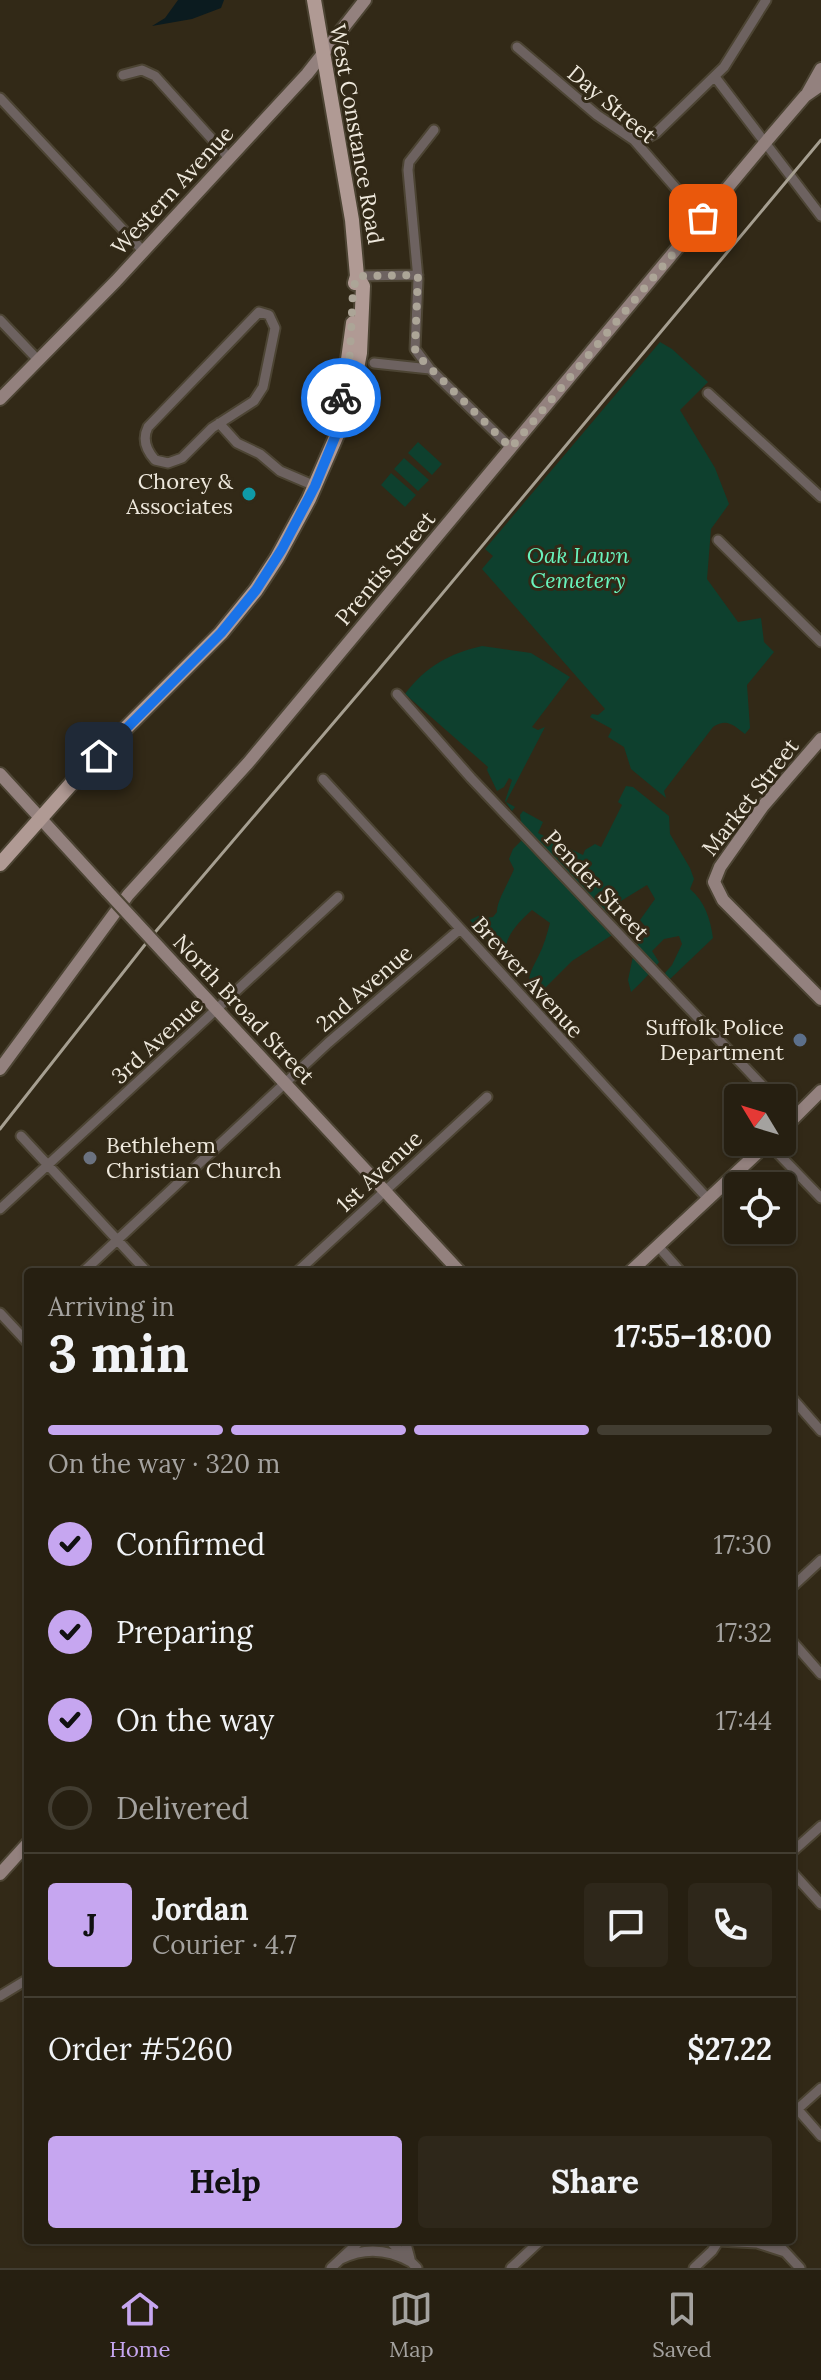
<!DOCTYPE html>
<meta charset="utf-8">
<style>
:root{--surface:#261f11;--page:#2e271a;--text:#f1f3f6;--muted:#a4a29f;--line:#423d31;--accent:#c6a6f0}
body{margin:0;font-family:Lora,serif;background:var(--page);color:var(--text);height:100vh;display:flex;flex-direction:column;font-size:30px;white-space:nowrap}
*{box-sizing:border-box;margin:0}
p{font-size:26px;color:var(--muted)}
.icon{flex:none;width:44px;height:44px;fill:none;stroke:currentColor;stroke-width:2;stroke-linecap:round;stroke-linejoin:round}
.map{position:relative;flex:1;overflow:hidden}
.panel{position:absolute;left:24px;top:1268px;width:772px;height:976px;display:flex;flex-direction:column;background:var(--surface);border-radius:8px;box-shadow:0 2px 6px #0004,0 0 0 2px var(--line)}
.panel>*{flex:none}
.needle{width:52px;rotate:308deg}
.buttons{position:absolute;left:724px;top:1084px;display:grid;gap:16px}
.buttons a{display:grid;place-items:center;width:72px;height:72px;border-radius:8px;background:var(--surface);box-shadow:0 2px 6px #0004,0 0 0 2px var(--line);font-size:40px}
.pin{position:absolute;display:grid;place-items:center;width:68px;height:68px;color:#fff;margin:-34px;border-radius:16px;box-shadow:0 4px 12px #0006}
.courier{position:absolute;display:grid;place-items:center;width:80px;height:80px;margin:-40px;border:6px solid #1a73e8;border-radius:50%;background:#fff;color:#222;box-shadow:0 2px 10px #0007}
.summary em{font-style:normal;font-weight:700}
.summary div{display:flex;flex-direction:column-reverse}
.summary{display:flex;align-items:center;justify-content:space-between;height:136px;padding:0 24px}
h1{font-size:52px;font-weight:700;line-height:60px}
.bar{display:grid;grid-template-columns:repeat(4,1fr);gap:12px 8px;align-content:center;height:96px;padding:0 24px}
.bar i{height:10px;border-radius:6px;background:var(--line)}
.bar .selected{background:var(--accent)}
.bar p{grid-column:span 4}
.line{display:flex;align-items:center;gap:20px;padding:0 24px;border-top:2px solid var(--line)}
.line div{flex:1}
.round{display:grid;place-items:center;flex:none;width:84px;height:84px;border-radius:8px;background:var(--page)}
ol{padding:0 24px;list-style:none}
li{display:flex;align-items:center;gap:24px;height:88px}
li p{margin-inline-start:auto}
li .icon{padding:8px;border-radius:50%;background:var(--accent);color:#111;stroke-width:4}
li:last-child{color:var(--muted)}
li i{width:44px;height:44px;border:4px solid var(--line);border-radius:50%}
.action{display:flex;gap:16px;margin-top:auto;padding:16px 24px}
.action a{flex:1;height:92px;border-radius:8px;background:var(--accent);color:#111;font-size:32px;font-weight:700;line-height:92px;text-align:center}
.action a+a{background:var(--page);color:var(--text)}
.tabs{display:flex;justify-content:space-around;align-items:center;height:112px;border-top:2px solid var(--line);background:var(--surface);font-size:22px;color:var(--muted)}
.tabs a{display:grid;justify-items:center;gap:4px}
.tabs .selected{color:var(--accent)}
.map>svg:first-child{display:block}
.green{fill:#0e402e}
.water{fill:#0b1b1f}
.lines{fill:none;stroke-linecap:round;stroke-linejoin:round}
.street-casing{stroke:#4c4433;stroke-width:13}
.secondary-casing{stroke:#4c4433;stroke-width:16}
.primary-casing{stroke:#4c4433;stroke-width:18}
.street{stroke:#6d6260;stroke-width:9}
.secondary{stroke:#93817e;stroke-width:12}
.primary{stroke:#b09a94;stroke-width:14}
.rail{stroke:#a69f91;stroke-width:3}
.secondary-bridge-casing{stroke:#4c4433;stroke-width:16;stroke-linecap:butt}
.secondary-bridge{stroke:#93817e;stroke-width:12}
.done{stroke:#aca597;stroke-width:8;stroke-dasharray:0 14.4}
.route{stroke:#1a73e8;stroke-width:10}
.culture-dot{fill:#0f9aa8;stroke:#322917;stroke-width:3}
.service-dot{fill:#5c6f8a;stroke:#322917;stroke-width:3}
.worship-dot{fill:#6b7280;stroke:#322917;stroke-width:3}
.labels{text-anchor:middle;dominant-baseline:central;stroke-width:6;stroke-linejoin:round;paint-order:stroke}
.street-label{font-size:22px;fill:#eee8dc;stroke:#322917}
.poi-label{font-size:22px;fill:#eee8dc;stroke:#322917;text-anchor:end}
.park-label{font-size:22px;font-style:italic;fill:#68f4bd;stroke:#322917}
</style>
<div class="map">
<svg width="821" height="2268" viewBox="0 0 821 2268">
<rect width="100%" height="100%" fill="#322917"/>
<path class="green" d="M660,342L672,349L708,382L680,410L715,468L729,504L711,529L707,579L738,622L761,618L764,642L774,652L747,685L750,728L745,734C733,725 727,718 713,727L664,791L666,798L631,769L624,747L608,737L612,729L590,717L592,714L598,715L605,709L482,569L493,556L485,549Z
M418,442L442,464L432,475L408,453Z
M404,458L429,480L418,491L394,469Z
M391,473L416,495L405,507L381,485Z
M482,646L531,653L570,677L532,727L538,730L545,727L506,802L515,807L512,811L505,801L512,780L509,778L504,787L497,791L487,770L488,767L405,694C425,667 450,653 482,646Z
M626,786L633,787L669,816L670,834L690,868L694,879L690,889C705,902 710,918 713,938L669,980L665,973L672,965L682,944L679,936L664,939L652,951L659,962C657,966 634,990 631,992L628,980L635,947L650,932L640,920L655,899L647,885L611,907L603,924L612,935L572,961L539,994C520,985 533,968 539,955C544,945 547,934 550,923L532,910C519,922 505,935 505,954L500,957L470,920L484,913L486,918L493,917L497,912C496,902 510,880 514,869L509,859L513,849L524,838L537,851L544,846L521,822L520,815L523,811L543,822L538,833L583,855L585,850L595,844L601,847L622,805L618,802Z"/>
<path class="water" d="M178,0H224L221,8L192,19L152,26L165,18Z"/>
<g class="lines">
<g class="street-casing">
<path id="street" d="M517,47L597,115L634,140L681,194
M123,75L142,70L155,76L229,158
M715,77L821,216
M0,98L143,251
M434,130L409,162L408,170L418,279L415,349L430,369L511,448
M634,140L645,139L656,133L724,67L766,0
M357,276L418,275
M259,312L269,315L275,328L263,387L254,401L212,428L182,458L168,463L155,460C146,450 142,439 148,427Z
M0,320L39,361
M374,363L430,369
M708,393L821,497
M219,423L237,443L260,454L280,471L315,486
M718,540L821,642
M397,694L471,778L774,1098
M323,779L708,1199
M782,1106L794,1119
M21,1136L147,1272
M768,1143L821,1198
M0,1209L338,897
M658,1246L681,1272
M83,1272L328,1043L460,929
M297,1272L487,1097
M0,1313L28,1343
M792,1398L821,1431
M792,1587L821,1560
M792,1641L821,1674
M792,1852L821,1826
M792,1872L821,1904
M0,1996L28,1979
M792,2103L821,2136
M792,2114L821,2088
M389,2240L417,2268
M405,2240L410,2259
M774,2240L800,2268
M718,2241L757,2243L785,2252
M341,2259C365,2247 388,2249 411,2262
M331,2268L361,2240
M511,2268L541,2240
M694,2268L712,2251L719,2240"/>
</g>
<g class="secondary-casing">
<path id="secondary" d="M807,94L821,69
M0,399L116,281L307,74L365,0
M821,739L763,806L720,867L714,882L723,900L821,999
M0,774L107,891
M179,969L460,1272
M0,1069L128,895L248,763L764,144L805,96L821,85
M782,1130L821,1091
M630,1272L769,1142
M0,1874L28,1843"/>
</g>
<g class="primary-casing">
<path id="primary" d="M314,0L352,220L357,276L355,283
M336,428L334,420L344,389L353,323
M0,864L79,775L221,633L256,590L277,558L309,499L350,405L360,353L363,286L357,276"/>
</g>
<use href="#street" class="street"/>
<use href="#secondary" class="secondary"/>
<use href="#primary" class="primary"/>
<path class="rail" d="M0,1129L151,937L376,673L821,140"/>
<g class="secondary-bridge-casing">
<path id="secondary-bridge" d="M107,891L179,969"/>
</g>
<use href="#secondary-bridge" class="secondary-bridge"/>
</g>
<g class="lines">
<path class="done" d="M341,398L350,354L353,290L357,276L418,275L415,349L417,355L511,448L703,218"/>
<path class="route" d="M99,756L221,633L256,590L282,549L315,486L337,432L334,420L341,398"/>
</g>
<circle class="culture-dot" cx="249" cy="494" r="8"/>
<circle class="service-dot" cx="800" cy="1040" r="8"/>
<circle class="worship-dot" cx="90" cy="1158" r="8"/>
<g class="labels">
<g class="street-label">
<text transform="translate(612 104) rotate(40)">Day Street</text>
<text transform="translate(357 134) rotate(80)">West Constance Road</text>
<text transform="translate(172 190) rotate(-47)">Western Avenue</text>
<text transform="translate(385 568) rotate(-50)">Prentis Street</text>
<text transform="translate(750 797) rotate(-52)">Market Street</text>
<text transform="translate(597 885) rotate(47)">Pender Street</text>
<text transform="translate(528 977) rotate(48)">Brewer Avenue</text>
<text transform="translate(364 988) rotate(-41)">2nd Avenue</text>
<text transform="translate(244 1009) rotate(47)">North Broad Street</text>
<text transform="translate(157 1040) rotate(-43)">3rd Avenue</text>
<text transform="translate(379 1171) rotate(-43)">1st Avenue</text>
</g>
<g class="poi-label">
<text x="233" y="481">Chorey &amp;<tspan x="233" dy="25">Associates</tspan></text>
<text x="784" y="1027">Suffolk Police<tspan x="784" dy="25">Department</tspan></text>
<text x="106" y="1145" text-anchor="start">Bethlehem<tspan x="106" dy="25">Christian Church</tspan></text>
</g>
<g class="park-label">
<text x="578" y="555">Oak Lawn<tspan x="578" dy="25">Cemetery</tspan></text>
</g>
</g>
</svg>
<div class="buttons">
<a><svg class="needle" viewBox="-14 -14 28 28"><path d="M0-13l5 13h-10z" fill="#e53935"/><path d="M0 13l5-13h-10z" fill="#a4a29f"/></svg></a>
<a><svg class="icon" aria-label="locate" viewBox="0 0 24 24"><circle cx="12" cy="12" r="6"/><path d="M12 2v4M12 18v4M2 12h4M18 12h4"/></svg></a>
</div>
<div class="pin" style="left:703px;top:218px;background:#ea580c"><svg class="icon" aria-label="bag" viewBox="0 0 24 24"><path d="M5 8h14l-1 12H6zM9 8a3 3 0 0 1 6 0"/></svg></div>
<div class="pin" style="left:99px;top:756px;background:#1f2937"><svg class="icon" aria-label="home" viewBox="0 0 24 24"><path d="M3 11l9-7 9 7M6 9v11h12V9"/></svg></div>
<div class="courier" style="left:341px;top:398px"><svg class="icon" aria-label="bike" viewBox="0 0 24 24"><circle cx="6" cy="16" r="4"/><circle cx="18" cy="16" r="4"/><path d="M6 16l4-8h5l3 8M10 8l3 8H6M13 5h3"/></svg></div>
<section class="panel">
<div class="summary"><div><h1>3 min</h1><p>Arriving in</p></div><em>17:55–18:00</em></div>
<div class="bar"><i class="selected"></i><i class="selected"></i><i class="selected"></i><i></i><p>On the way · 320 m</p></div>
<ol>
<li><svg class="icon" aria-label="check" viewBox="0 0 24 24"><path d="M5 12l5 5 9-10"/></svg>Confirmed<p>17:30</p></li>
<li><svg class="icon" aria-label="check" viewBox="0 0 24 24"><path d="M5 12l5 5 9-10"/></svg>Preparing<p>17:32</p></li>
<li><svg class="icon" aria-label="check" viewBox="0 0 24 24"><path d="M5 12l5 5 9-10"/></svg>On the way<p>17:44</p></li>
<li><i></i>Delivered</li>
</ol>
<div class="line" style="height:144px"><b class="round" style="background:var(--accent);color:#111">J</b><div><b>Jordan</b><p>Courier · 4.7</p></div><a class="round"><svg class="icon" aria-label="chat" viewBox="0 0 24 24"><path d="M4 5h16v11H9l-5 4z"/></svg></a><a class="round"><svg class="icon" aria-label="phone" viewBox="0 0 24 24"><path d="M5 4h4l2 5-3 2q2 4 5 5l2-3 5 2v4C11 20 4 13 5 4z"/></svg></a></div>
<div class="line" style="height:104px"><div>Order #5260</div><b>$27.22</b></div>
<div class="action"><a>Help</a><a>Share</a></div>
</section>
</div>
<nav class="tabs">
<a class="selected"><svg class="icon" aria-label="home" viewBox="0 0 24 24"><path d="M3 11l9-7 9 7M6 9v11h12V9"/></svg>Home</a>
<a><svg class="icon" aria-label="map" viewBox="0 0 24 24"><path d="M3 6l6-2 6 2 6-2v14l-6 2-6-2-6 2zM9 4v14M15 6v14"/></svg>Map</a>
<a><svg class="icon" aria-label="saved" viewBox="0 0 24 24"><path d="M7 4h10v16l-5-4-5 4z"/></svg>Saved</a>
</nav>
